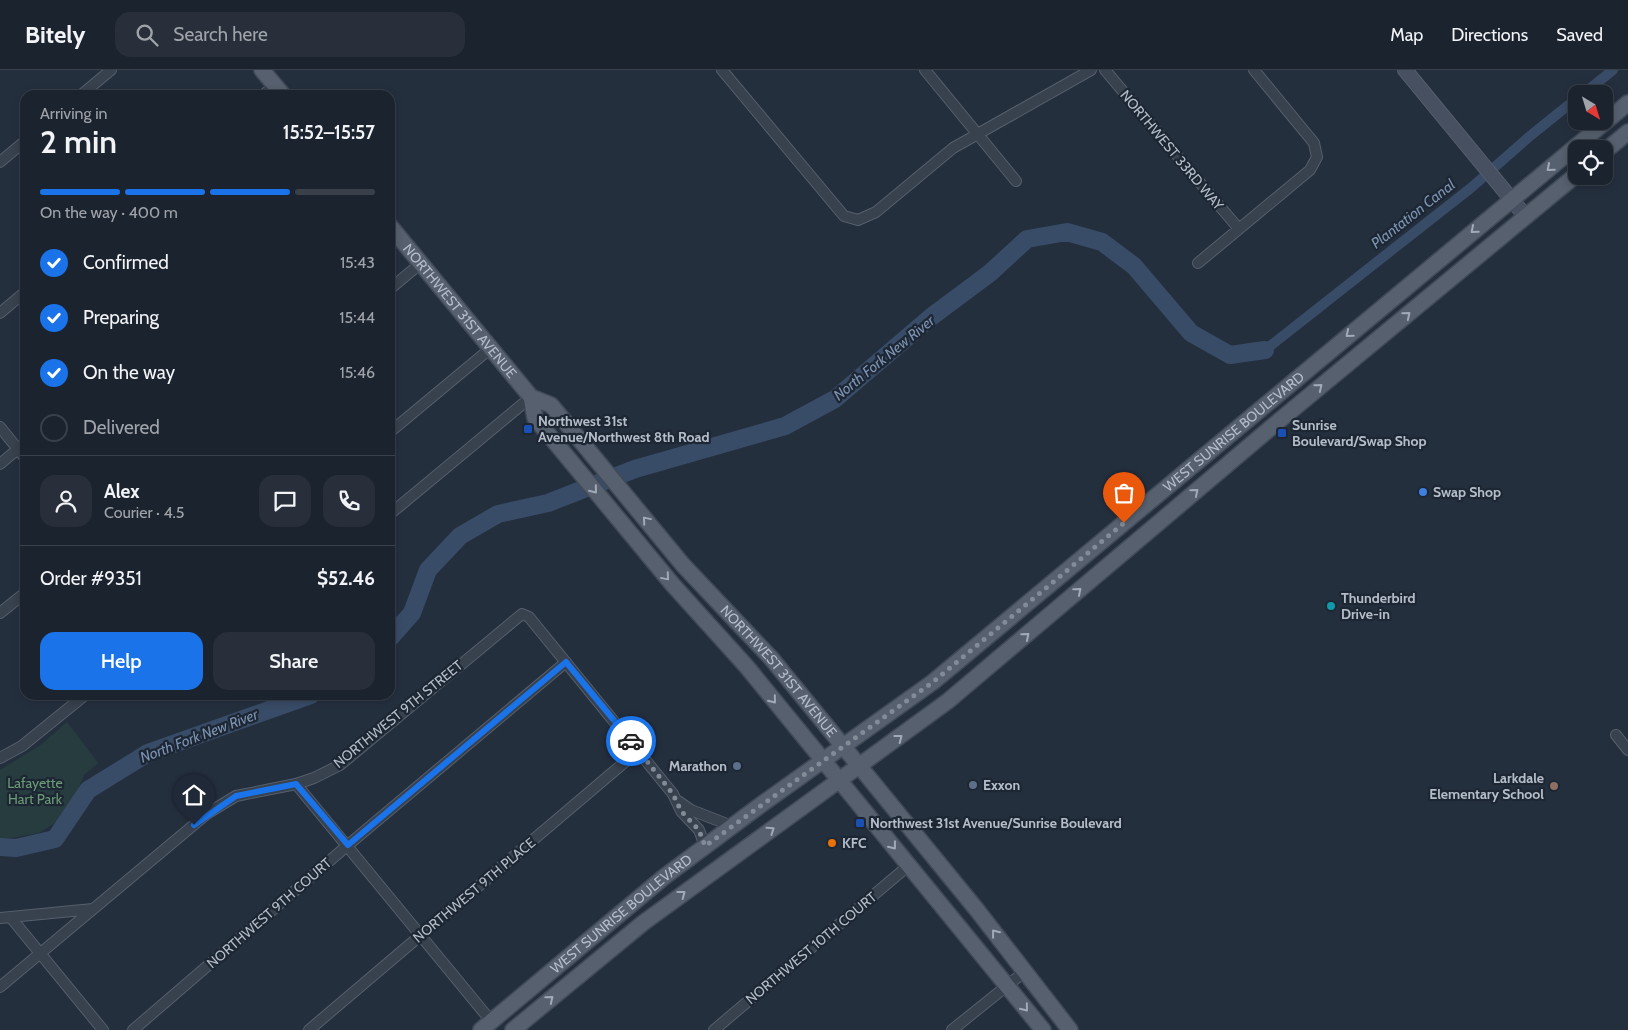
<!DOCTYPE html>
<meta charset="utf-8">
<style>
:root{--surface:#1b232e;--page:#282f3a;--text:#f1f3f6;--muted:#a0a4aa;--line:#39404a;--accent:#1a73e8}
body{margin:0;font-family:Cabin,sans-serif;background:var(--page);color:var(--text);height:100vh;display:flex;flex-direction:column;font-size:19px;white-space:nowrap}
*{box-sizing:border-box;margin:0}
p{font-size:16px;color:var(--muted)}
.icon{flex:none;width:28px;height:28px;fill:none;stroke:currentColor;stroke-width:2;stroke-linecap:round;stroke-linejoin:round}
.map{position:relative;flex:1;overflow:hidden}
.side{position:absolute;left:20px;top:20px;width:375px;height:610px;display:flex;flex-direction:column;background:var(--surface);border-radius:15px;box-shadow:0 2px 8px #0003,0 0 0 1px var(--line)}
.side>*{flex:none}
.needle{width:32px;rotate:142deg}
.controls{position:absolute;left:1568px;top:15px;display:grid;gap:10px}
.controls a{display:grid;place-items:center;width:45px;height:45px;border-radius:10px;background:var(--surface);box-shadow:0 2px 8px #0003,0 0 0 1px var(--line);font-size:25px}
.pin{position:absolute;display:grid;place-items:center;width:42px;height:42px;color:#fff;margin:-51px -21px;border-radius:50% 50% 50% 0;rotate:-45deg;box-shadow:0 0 5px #0007}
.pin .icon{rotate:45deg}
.courier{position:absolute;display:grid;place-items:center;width:50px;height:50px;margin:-25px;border:4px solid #1a73e8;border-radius:50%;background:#fff;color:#222;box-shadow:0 1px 6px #0007}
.overview em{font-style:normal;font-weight:600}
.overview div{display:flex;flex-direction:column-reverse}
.overview{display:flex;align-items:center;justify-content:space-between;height:85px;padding:0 20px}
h1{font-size:32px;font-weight:600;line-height:38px}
.bar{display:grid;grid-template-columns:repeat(4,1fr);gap:8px 5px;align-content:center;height:60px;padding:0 20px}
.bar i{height:6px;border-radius:4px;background:var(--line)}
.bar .on{background:var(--accent)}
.bar p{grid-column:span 4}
.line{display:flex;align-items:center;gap:12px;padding:0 20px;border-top:1px solid var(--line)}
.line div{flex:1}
.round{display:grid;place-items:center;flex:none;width:52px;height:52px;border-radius:15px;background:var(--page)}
ol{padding:0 20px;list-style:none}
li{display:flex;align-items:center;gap:15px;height:55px}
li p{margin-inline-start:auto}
li .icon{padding:5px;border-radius:50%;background:var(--accent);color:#fff;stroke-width:4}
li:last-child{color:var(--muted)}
li i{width:28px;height:28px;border:2px solid var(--line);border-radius:50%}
.button{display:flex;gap:10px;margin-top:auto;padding:10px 20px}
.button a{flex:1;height:58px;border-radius:15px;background:var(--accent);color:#fff;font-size:20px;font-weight:600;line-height:58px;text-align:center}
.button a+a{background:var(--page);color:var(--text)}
header{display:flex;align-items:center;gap:30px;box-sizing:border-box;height:70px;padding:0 25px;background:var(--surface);border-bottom:1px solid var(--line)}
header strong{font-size:24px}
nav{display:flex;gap:28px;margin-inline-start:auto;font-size:18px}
.search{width:350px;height:45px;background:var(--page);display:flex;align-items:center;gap:12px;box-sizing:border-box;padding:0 18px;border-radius:15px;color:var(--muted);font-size:19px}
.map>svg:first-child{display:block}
.green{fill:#263c3f}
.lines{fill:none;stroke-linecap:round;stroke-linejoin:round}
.canal{stroke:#394c67;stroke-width:10}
.river{stroke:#394c67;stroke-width:18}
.street-casing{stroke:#565f6c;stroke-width:12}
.secondary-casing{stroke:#565f6c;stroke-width:16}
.primary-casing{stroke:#414a57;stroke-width:18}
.street{stroke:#38414e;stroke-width:10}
.secondary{stroke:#465061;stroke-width:14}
.primary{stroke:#56606e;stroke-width:15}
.oneway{stroke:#a1aab7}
.done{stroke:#828b98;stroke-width:5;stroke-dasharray:0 9}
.route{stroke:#1a73e8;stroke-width:6}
.transit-dot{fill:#1a4fb4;stroke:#1d2633;stroke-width:2}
.shop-dot{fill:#3f7fe0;stroke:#1d2633;stroke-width:2}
.culture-dot{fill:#0f9aa8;stroke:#1d2633;stroke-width:2}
.service-dot{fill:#5c6f8a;stroke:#1d2633;stroke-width:2}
.education-dot{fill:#8d6e63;stroke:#1d2633;stroke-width:2}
.food-dot{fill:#e8710a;stroke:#1d2633;stroke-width:2}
.labels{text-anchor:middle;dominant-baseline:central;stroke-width:4.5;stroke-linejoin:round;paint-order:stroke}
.street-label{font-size:14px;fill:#b4bcc9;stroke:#1d2633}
.poi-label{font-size:14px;font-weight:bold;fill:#b4bcc9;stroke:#1d2633;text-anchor:start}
.park-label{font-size:14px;fill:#6b9a76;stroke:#1d2633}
.water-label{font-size:15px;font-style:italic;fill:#7c92b1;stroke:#1d2633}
</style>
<header>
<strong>Bitely</strong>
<div class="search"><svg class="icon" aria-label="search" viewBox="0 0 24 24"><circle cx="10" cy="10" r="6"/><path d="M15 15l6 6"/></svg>Search here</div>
<nav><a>Map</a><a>Directions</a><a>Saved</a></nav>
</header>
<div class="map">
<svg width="1628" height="960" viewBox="0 0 1628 960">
<rect width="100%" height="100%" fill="#242f3e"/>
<path class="green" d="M67,652L98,693L84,705L73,731L56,752L39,763L0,770V700L42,674Z"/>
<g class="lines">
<path class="canal" d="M1583,24L1613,0
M1265,280L1472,117L1530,66L1576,29"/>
<path class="river" d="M390,568L412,543L428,500L460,466L498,444L548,433L635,399L785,356L835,329L931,247L990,203L1027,169L1067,162L1102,172L1134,196L1191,263L1230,285L1265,280
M0,777L16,778L55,769L88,720L148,683L311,625"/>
<g class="street-casing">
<path id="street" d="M722,0L844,146L858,150L876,142L953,78L1091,0
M925,0L1016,111
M1105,0L1239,159
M81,25L111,0
M263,25L275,15
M0,92L25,71
M1198,193L1310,100L1317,87L1314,73L1254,0
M390,219L421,193
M0,243L25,222
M0,357L25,388
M390,362L491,278
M0,394L25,373
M390,444L531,327
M0,543L25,523
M1616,665L1628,680
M0,688L22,676L85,625
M296,714L491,951
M678,731L691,740L732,756
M0,848L93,839
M12,849L103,960
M0,917L208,743L236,726L296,714L314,708L340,695L522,544L529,547L673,724L681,741L699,760L705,776
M133,960L348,775L566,592
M309,960L639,680
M714,960L908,796
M952,960L1024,902"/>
</g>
<g class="secondary-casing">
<path id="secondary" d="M1405,0L1526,147"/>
</g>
<g class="primary-casing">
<g id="primary">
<path d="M262,0L283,25"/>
<path d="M1604,82L1628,62"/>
<path id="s1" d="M390,156L531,327L535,348L673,515L747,597L1043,960"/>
<path id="s2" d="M531,327L551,335L683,495L771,588L977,840L1070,960"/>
<path id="s3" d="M481,960L664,807L762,734L933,612L1628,33"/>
<path d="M513,960L643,853L948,631L1280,350L1576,105"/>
</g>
</g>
<use href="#street" class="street"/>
<use href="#secondary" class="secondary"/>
<use href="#primary" class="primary"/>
</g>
<defs><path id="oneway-chevron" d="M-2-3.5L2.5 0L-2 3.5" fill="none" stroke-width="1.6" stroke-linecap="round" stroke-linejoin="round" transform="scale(1.25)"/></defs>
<g class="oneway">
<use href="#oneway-chevron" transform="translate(1550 98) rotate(140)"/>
<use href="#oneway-chevron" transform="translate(1474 160) rotate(140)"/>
<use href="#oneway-chevron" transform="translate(1407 245) rotate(-40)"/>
<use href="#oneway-chevron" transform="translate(1349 264) rotate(140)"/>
<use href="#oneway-chevron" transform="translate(1319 317) rotate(-39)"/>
<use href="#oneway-chevron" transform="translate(594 420) rotate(51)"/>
<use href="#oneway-chevron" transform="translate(1195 422) rotate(-40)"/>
<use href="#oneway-chevron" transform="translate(646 450) rotate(-130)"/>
<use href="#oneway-chevron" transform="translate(666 507) rotate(50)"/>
<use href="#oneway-chevron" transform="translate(1078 521) rotate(-40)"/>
<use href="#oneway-chevron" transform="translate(1026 566) rotate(-40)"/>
<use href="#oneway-chevron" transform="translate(773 630) rotate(51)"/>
<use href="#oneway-chevron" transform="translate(899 668) rotate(-37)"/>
<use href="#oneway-chevron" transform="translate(771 760) rotate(-35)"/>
<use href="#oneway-chevron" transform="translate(893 776) rotate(52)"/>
<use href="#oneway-chevron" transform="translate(682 824) rotate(-37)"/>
<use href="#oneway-chevron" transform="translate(995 863) rotate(-128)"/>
<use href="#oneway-chevron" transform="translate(550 929) rotate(-39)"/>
<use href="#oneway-chevron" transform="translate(1025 938) rotate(51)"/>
</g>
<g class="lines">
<path class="done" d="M631,671L673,724L681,741L699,760L705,776L933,612L1124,453"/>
<path class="route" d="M194,755L236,726L296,714L348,775L566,592L631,671"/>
</g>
<g class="transit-dot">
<rect x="523" y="354" width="10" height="10" rx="2.5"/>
<rect x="1277" y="358" width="10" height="10" rx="2.5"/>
<rect x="855" y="748" width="10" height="10" rx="2.5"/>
</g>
<circle class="shop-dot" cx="1423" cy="422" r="5"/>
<circle class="culture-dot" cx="1331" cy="536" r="5"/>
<g class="service-dot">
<circle cx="737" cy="696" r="5"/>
<circle cx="973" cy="715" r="5"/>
</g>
<circle class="education-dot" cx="1554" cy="716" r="5"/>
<circle class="food-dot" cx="832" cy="773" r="5"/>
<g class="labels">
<g class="street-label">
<text transform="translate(1172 80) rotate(50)">NORTHWEST 33RD WAY</text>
<text stroke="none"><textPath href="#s1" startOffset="110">NORTHWEST 31ST AVENUE</textPath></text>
<text stroke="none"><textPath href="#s3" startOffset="962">WEST SUNRISE BOULEVARD</textPath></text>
<text stroke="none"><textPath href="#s2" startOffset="372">NORTHWEST 31ST AVENUE</textPath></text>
<text transform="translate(398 644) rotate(-39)">NORTHWEST 9TH STREET</text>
<text transform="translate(474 820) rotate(-40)">NORTHWEST 9TH PLACE</text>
<text transform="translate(269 843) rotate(-41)">NORTHWEST 9TH COURT</text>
<text stroke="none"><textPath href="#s3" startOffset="182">WEST SUNRISE BOULEVARD</textPath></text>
<text transform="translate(811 878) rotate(-40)">NORTHWEST 10TH COURT</text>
</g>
<g class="poi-label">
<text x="538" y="351">Northwest 31st<tspan x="538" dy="16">Avenue/Northwest 8th Road</tspan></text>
<text x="1292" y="355">Sunrise<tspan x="1292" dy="16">Boulevard/Swap Shop</tspan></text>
<text x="1433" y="422">Swap Shop</text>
<text x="1341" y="528">Thunderbird<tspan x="1341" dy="16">Drive-in</tspan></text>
<text x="727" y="696" text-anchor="end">Marathon</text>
<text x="1544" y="708" text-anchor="end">Larkdale<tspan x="1544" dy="16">Elementary School</tspan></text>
<text x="983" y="715">Exxon</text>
<text x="870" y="753">Northwest 31st Avenue/Sunrise Boulevard</text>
<text x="842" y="773">KFC</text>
</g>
<g class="park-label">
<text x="35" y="713">Lafayette<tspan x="35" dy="16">Hart Park</tspan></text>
</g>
<g class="water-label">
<text transform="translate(1413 144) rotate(-38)">Plantation Canal</text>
<text transform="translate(884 288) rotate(-39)">North Fork New River</text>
<text transform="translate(199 666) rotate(-21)">North Fork New River</text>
</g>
</g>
</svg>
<div class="controls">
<a><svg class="needle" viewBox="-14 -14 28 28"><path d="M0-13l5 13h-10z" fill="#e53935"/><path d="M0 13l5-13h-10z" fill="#a0a4aa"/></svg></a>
<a><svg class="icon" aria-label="locate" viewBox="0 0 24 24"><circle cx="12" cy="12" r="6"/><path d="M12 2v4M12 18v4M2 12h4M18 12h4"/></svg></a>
</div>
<div class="pin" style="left:1124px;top:453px;background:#ea580c"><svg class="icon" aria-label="bag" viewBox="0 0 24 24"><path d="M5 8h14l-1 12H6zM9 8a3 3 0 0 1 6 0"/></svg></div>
<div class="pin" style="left:194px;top:755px;background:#1f2937"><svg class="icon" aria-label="home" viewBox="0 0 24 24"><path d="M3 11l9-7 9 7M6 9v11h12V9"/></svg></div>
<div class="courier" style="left:631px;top:671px"><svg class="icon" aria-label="car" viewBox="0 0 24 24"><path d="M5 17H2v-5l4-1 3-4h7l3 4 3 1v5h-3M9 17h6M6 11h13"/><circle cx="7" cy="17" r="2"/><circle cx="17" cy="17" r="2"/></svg></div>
<section class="side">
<div class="overview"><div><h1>2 min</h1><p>Arriving in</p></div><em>15:52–15:57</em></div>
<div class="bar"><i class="on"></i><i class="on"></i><i class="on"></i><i></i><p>On the way · 400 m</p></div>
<ol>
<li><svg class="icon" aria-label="check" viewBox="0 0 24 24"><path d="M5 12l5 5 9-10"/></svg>Confirmed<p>15:43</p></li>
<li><svg class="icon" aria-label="check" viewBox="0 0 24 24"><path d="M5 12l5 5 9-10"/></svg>Preparing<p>15:44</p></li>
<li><svg class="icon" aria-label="check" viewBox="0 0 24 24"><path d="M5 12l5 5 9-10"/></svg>On the way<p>15:46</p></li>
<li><i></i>Delivered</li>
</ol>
<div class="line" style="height:90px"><a class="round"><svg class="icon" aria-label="person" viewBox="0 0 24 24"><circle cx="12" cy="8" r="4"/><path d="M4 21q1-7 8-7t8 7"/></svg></a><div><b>Alex</b><p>Courier · 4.5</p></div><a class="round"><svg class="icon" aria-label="chat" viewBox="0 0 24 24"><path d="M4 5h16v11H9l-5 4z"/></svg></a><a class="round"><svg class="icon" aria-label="phone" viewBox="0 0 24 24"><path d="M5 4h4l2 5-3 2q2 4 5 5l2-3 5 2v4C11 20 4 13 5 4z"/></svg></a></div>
<div class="line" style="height:65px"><div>Order #9351</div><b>$52.46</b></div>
<div class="button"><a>Help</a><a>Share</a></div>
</section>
</div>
